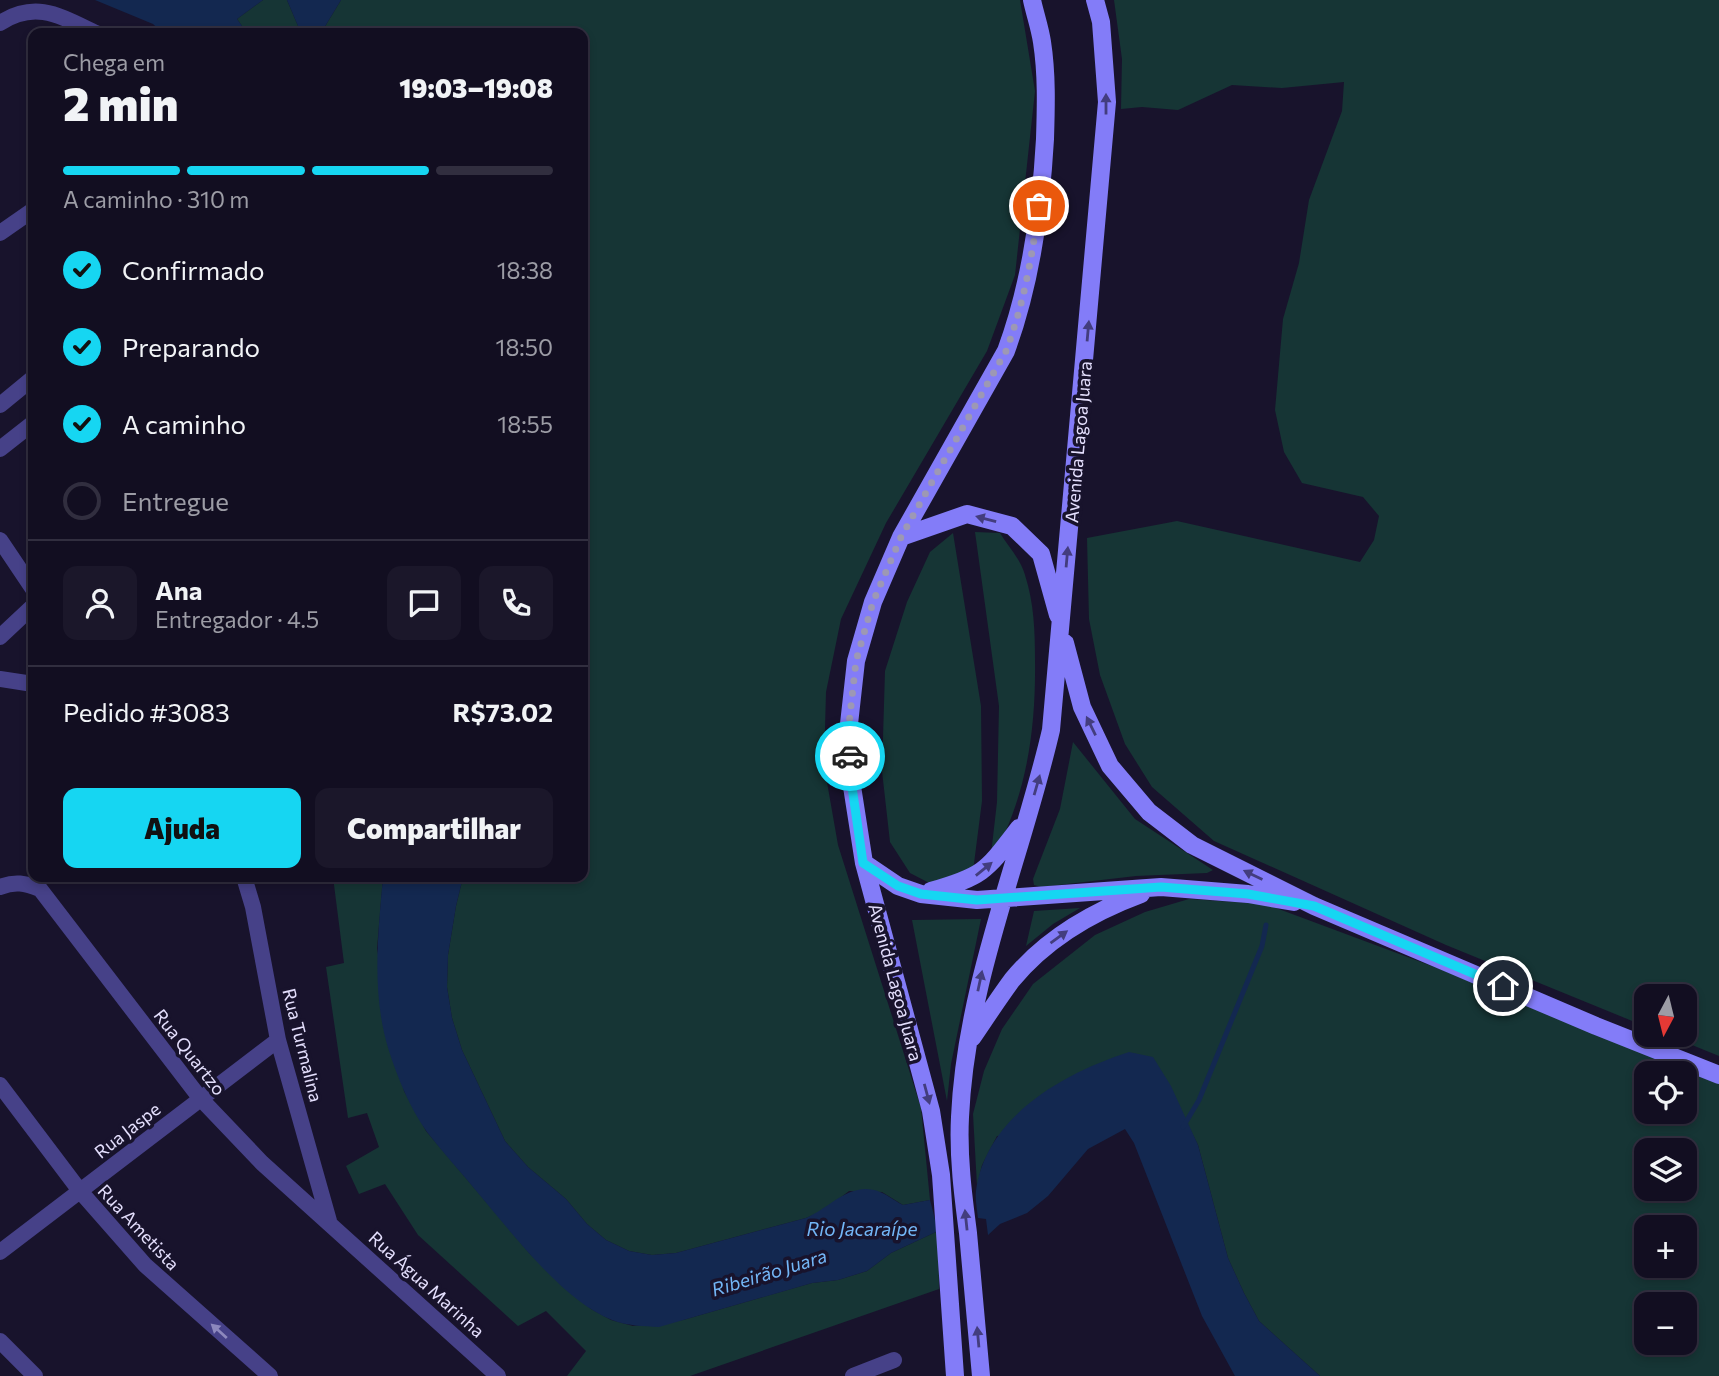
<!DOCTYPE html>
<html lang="pt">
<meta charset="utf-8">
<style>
:root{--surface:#120e21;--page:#1b172a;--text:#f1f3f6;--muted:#9c9ca5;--line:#312e3f;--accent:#16d6f2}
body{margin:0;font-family:Commissioner,sans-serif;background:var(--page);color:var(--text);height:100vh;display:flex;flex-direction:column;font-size:26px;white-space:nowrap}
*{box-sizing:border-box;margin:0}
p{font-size:23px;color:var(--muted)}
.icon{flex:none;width:38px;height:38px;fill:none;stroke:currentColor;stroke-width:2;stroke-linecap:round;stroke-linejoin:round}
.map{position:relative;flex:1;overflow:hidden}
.side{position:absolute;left:28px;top:28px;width:560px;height:854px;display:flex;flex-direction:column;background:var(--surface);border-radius:14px;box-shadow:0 4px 10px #0003,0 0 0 2px var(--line)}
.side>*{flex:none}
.needle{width:46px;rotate:187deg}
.controls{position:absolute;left:1634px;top:984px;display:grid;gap:14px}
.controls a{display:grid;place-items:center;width:63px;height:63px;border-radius:14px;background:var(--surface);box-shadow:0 4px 10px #0003,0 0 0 2px var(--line);font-size:35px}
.pin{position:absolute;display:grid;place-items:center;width:60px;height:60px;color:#fff;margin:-30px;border:4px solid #fff;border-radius:50%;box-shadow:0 2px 7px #0007}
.courier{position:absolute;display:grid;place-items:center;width:70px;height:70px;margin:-35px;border:5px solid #16d6f2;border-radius:50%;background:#fff;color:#222;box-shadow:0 2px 9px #0007}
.summary em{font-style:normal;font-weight:800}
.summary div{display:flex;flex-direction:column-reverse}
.summary{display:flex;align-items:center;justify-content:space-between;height:119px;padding:0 35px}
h1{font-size:46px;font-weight:800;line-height:52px}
.bar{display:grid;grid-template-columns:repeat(4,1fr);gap:10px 7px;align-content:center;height:84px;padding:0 35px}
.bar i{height:9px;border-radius:5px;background:var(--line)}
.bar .active{background:var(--accent)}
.bar p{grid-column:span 4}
.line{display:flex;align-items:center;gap:18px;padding:0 35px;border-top:2px solid var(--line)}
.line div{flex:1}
.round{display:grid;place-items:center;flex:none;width:74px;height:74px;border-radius:14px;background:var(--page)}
ol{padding:0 35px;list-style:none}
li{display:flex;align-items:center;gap:21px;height:77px}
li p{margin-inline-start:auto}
li .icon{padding:7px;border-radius:50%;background:var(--accent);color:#111;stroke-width:4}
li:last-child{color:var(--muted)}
li i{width:38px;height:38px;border:4px solid var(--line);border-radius:50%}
.action{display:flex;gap:14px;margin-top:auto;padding:14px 35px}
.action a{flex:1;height:80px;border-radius:14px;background:var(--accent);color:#111;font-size:28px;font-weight:800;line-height:80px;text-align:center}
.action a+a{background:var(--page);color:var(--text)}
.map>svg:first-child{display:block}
.green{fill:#163535;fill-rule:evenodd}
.water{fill:#132850}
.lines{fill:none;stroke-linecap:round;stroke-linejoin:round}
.stream{stroke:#132850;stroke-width:5}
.street{stroke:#464188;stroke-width:16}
.secondary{stroke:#837cf8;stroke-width:18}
.oneway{fill:#433d7e}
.oneway2{fill:#8d88bd}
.done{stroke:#9d98b4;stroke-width:7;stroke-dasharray:0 12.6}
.route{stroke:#16d6f2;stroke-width:9}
.labels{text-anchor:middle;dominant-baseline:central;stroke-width:7;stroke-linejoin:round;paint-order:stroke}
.street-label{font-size:18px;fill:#e4dffd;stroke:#18132c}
.water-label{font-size:19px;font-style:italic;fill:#73b6f7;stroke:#18132c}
</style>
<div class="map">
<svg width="1719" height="1376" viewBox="0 0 1719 1376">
<rect width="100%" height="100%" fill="#18132c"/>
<path class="green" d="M263,0H287L301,33H247L237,19Z
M341,0H1020L1035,91L1015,275L987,351L886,523L841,619L826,692L824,765L838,845L921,1108L930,1200L903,1205L882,1192L849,1191L823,1211L806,1218L676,1253L652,1255L629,1251L606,1240L587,1224L566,1199L528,1167L505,1141L462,1050L452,1018L447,987L448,955L456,906L463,877H583V33H321Z
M1114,0H1719V1056L1665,1034H1685V996H1647V1027L1446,945L1214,841L1152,787L1125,744L1100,675L1089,619L1087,538L1177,521L1360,562L1374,540L1379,516L1363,497L1302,483L1284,452L1275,410L1283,319L1299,263L1309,200L1342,111L1344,82L1282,88L1232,85L1178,110L1142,107L1121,109L1122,59Z
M975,532L1000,533C1008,546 1021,560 1025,575C1034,603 1035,631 1035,660C1036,733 1026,799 990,863L997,802L999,706Z
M953,533L981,706L982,801L972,879L937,887L910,873L890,842L882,771L885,671L907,602L930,552Z
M1073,742L1135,819L1213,870L1207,873L1136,876L1041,887L1034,885L1033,879L1060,809Z
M333,877H383L377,949L404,1091L426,1131L530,1254L591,1309L611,1320L633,1326L683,1320L812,1283L838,1280L867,1271L891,1253L938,1231L939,1289L690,1376H567L586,1351L546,1311L518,1326L418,1235L385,1184L359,1194L346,1166L379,1147L367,1113L348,1118L326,967L344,963Z
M1189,899L1265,904L1437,968L1719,1083V1376H1320L1259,1321L1244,1293L1228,1258L1198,1145L1184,1117L997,1136L982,1165L977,1186L973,1114L984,1071L1002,1029L1033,984L1095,935L1145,912ZM1647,1073H1685V1111H1647ZM1647,1150H1685V1188H1647ZM1647,1227H1685V1265H1647ZM1647,1304H1685V1342H1647Z
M1080,908L1053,924L1026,946L1034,911Z
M981,919L951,1064L947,1101L912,920Z"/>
<path class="water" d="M95,0H263L237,19L247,33H163L153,24Z
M287,0H341L321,33H301Z
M383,877H463L456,906L448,955L447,987L452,1018L462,1050L505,1141L528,1167L566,1199L587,1224L606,1240L629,1251L652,1255L676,1253L806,1218C830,1208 851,1180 880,1192C888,1195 895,1201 903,1205L930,1200L938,1231L891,1253L867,1271L838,1280L812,1283L659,1327C643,1326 627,1326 612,1320C563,1301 512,1233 478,1193C462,1173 443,1153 427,1132C410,1108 398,1079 389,1051C371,994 378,934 383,877Z
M1129,1052L1153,1057L1171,1086L1198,1145L1228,1258L1244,1293L1259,1321L1320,1376H1235L1202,1316L1134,1143L1125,1129L1088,1149L1048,1196L1027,1213L1000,1224L988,1235L986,1219L978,1218C977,1209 975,1199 976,1191C986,1116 1064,1073 1129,1052Z"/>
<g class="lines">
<path class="stream" d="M1183,1127L1199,1100L1262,946L1266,925"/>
<path class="street" d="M0,23C36,0 60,16 96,33
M0,233L33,210
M0,405L33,378
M0,449L33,423
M0,540L33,589
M0,637L33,606
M0,679L33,684
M244,877L253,907L278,1040L329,1221
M0,887C15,881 25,883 40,889L200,1098L262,1163L498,1376
M0,1085L80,1191L145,1265L270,1376
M0,1252L278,1040
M0,1341L35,1376
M853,1376L894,1360"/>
<path class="secondary" d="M901,537L967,514L1012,526L1041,554L1058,615
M1065,643L1082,707L1110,766L1149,812L1192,845L1314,906L1596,1026L1719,1075
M864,863L898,886L921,894L977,900L1161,887L1248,894L1294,902
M931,891C984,876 986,871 1019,828
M972,1038C985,1019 998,999 1012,980C1045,940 1092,912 1141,894
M955,1376L941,1175L931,1111L864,863L851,780L849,724L856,661L873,602L901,537L1006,351C1031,283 1041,211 1045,139C1046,107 1047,74 1042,42C1040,28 1035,14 1032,0
M981,1376C977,1328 972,1281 968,1233C963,1195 958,1156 960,1117C966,983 1021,859 1051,730L1107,102L1101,22L1095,0"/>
</g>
<defs><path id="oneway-solid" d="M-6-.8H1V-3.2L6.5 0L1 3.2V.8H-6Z" transform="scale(1.75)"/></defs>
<g class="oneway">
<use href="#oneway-solid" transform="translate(1106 104) rotate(-90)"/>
<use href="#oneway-solid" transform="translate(1088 331) rotate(-85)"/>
<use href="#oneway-solid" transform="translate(986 519) rotate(-165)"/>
<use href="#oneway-solid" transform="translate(1067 557) rotate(-85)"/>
<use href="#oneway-solid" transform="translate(1091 726) rotate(-116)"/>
<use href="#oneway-solid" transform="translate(1037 785) rotate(-74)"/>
<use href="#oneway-solid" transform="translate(984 869) rotate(-39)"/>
<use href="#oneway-solid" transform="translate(1253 875) rotate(-154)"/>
<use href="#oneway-solid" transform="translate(1059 937) rotate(-36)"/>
<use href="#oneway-solid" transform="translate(980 981) rotate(-78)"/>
<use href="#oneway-solid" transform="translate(927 1094) rotate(75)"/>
<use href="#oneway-solid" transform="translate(966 1220) rotate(-96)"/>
<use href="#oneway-solid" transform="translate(978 1337) rotate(-95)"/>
</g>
<use class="oneway2" href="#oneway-solid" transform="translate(219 1331) rotate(-138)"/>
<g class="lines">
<path class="done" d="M850,756L849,724L856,661L873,602L901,537L1006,351C1024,304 1032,256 1039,206"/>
<path class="route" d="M850,756L851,780L863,863L898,886L921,894L977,900L1161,887L1248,894L1314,906L1503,986"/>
</g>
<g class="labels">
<g class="street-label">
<text transform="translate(1078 442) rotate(-85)">Avenida Lagoa Juara</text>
<text transform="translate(896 982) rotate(75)">Avenida Lagoa Juara</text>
<text transform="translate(303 1045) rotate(76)">Rua Turmalina</text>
<text transform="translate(190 1052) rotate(52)">Rua Quartzo</text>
<text transform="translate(127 1130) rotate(-38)">Rua Jaspe</text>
<text transform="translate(139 1227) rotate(47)">Rua Ametista</text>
<text transform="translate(427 1284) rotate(42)">Rua Água Marinha</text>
</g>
<g class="water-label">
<text x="862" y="1228">Rio Jacaraípe</text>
<text transform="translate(769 1272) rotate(-17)">Ribeirão Juara</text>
</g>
</g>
</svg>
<div class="controls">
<a><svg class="needle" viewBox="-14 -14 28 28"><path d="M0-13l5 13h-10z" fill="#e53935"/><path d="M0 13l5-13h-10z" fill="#9c9ca5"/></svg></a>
<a><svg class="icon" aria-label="locate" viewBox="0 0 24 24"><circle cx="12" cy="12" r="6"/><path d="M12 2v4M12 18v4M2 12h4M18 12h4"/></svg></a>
<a><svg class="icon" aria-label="layers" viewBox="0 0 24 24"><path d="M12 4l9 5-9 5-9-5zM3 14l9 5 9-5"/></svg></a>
<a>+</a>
<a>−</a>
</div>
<div class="pin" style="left:1039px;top:206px;background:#ea580c"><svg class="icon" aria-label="bag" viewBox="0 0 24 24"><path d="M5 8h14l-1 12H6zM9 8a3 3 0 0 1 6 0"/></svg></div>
<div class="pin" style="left:1503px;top:986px;background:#1f2937"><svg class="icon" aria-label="home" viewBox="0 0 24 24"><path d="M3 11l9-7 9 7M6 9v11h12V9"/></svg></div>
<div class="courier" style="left:850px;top:756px"><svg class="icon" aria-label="car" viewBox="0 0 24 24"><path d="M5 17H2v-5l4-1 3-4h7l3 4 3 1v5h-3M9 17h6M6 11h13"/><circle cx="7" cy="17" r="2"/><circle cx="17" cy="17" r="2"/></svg></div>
<section class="side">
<div class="summary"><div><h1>2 min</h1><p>Chega em</p></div><em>19:03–19:08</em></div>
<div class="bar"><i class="active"></i><i class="active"></i><i class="active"></i><i></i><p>A caminho · 310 m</p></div>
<ol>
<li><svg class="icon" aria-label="check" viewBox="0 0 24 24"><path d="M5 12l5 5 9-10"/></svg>Confirmado<p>18:38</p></li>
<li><svg class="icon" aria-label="check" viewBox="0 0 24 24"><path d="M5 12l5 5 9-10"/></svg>Preparando<p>18:50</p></li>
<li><svg class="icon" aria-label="check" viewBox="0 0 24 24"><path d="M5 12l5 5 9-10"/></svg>A caminho<p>18:55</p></li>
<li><i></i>Entregue</li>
</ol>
<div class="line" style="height:126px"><a class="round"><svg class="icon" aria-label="person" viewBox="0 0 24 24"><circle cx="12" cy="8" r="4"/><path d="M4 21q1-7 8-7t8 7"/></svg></a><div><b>Ana</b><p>Entregador · 4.5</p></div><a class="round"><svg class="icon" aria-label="chat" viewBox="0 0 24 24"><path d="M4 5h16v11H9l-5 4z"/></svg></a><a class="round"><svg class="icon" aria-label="phone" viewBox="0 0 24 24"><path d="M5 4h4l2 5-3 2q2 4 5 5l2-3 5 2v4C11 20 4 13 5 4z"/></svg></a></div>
<div class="line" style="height:91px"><div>Pedido #3083</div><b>R$73.02</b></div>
<div class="action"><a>Ajuda</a><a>Compartilhar</a></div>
</section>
</div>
